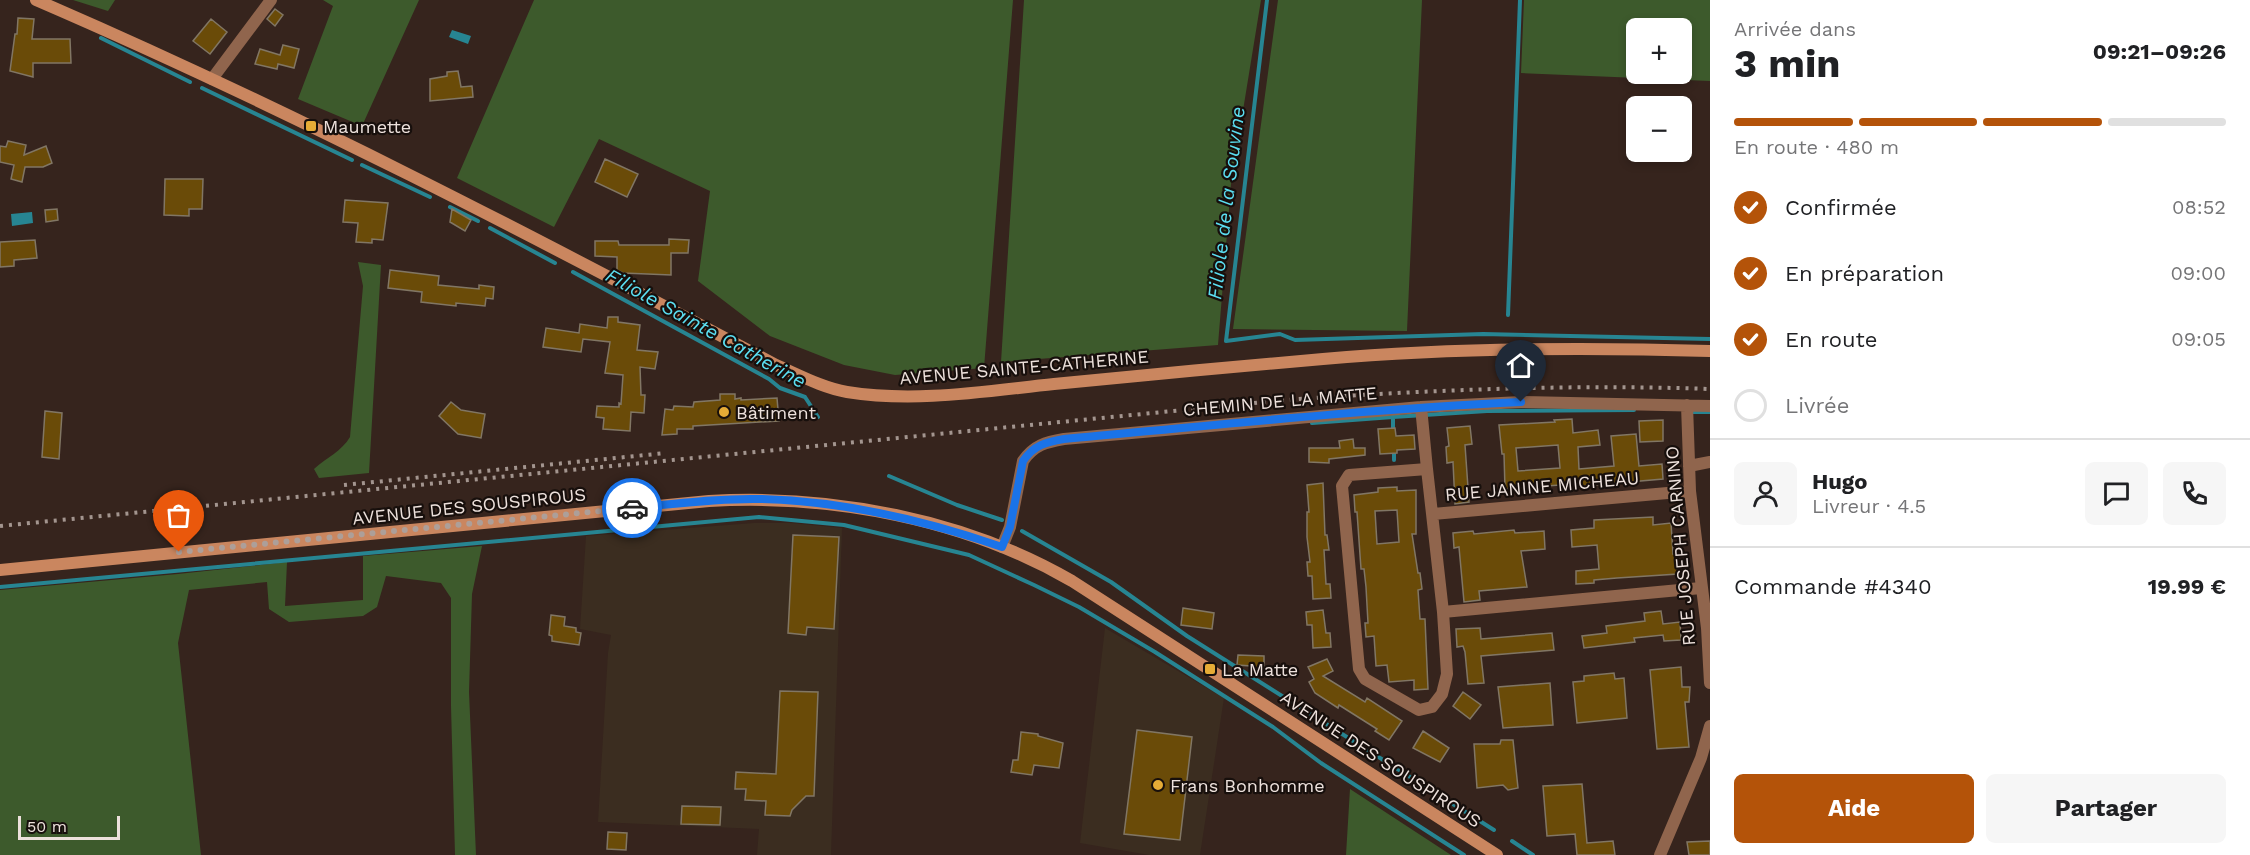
<!DOCTYPE html>
<html lang="fr">
<meta charset="utf-8">
<style>
:root{--surface:#fff;--page:#f6f6f6;--text:#202124;--muted:#757577;--line:#e0e0e0;--accent:#b45309}
body{margin:0;font-family:"Work Sans",sans-serif;background:var(--page);color:var(--text);height:100vh;display:flex;flex-direction:column;font-size:22px;white-space:nowrap}
*{box-sizing:border-box;margin:0}
p{font-size:20px;color:var(--muted)}
.icon{flex:none;width:33px;height:33px;fill:none;stroke:currentColor;stroke-width:2;stroke-linecap:round;stroke-linejoin:round}
.map{position:relative;flex:1;overflow:hidden}
.details{display:flex;flex-direction:column;background:var(--surface);width:540px}
.details>*{flex:none}
.controls{position:absolute;left:1626px;top:18px;display:grid;gap:12px}
.controls a{display:grid;place-items:center;width:66px;height:66px;border-radius:9px;background:var(--surface);box-shadow:0 3px 9px #0003;font-size:30px}
.scale{position:absolute;left:18px;bottom:15px;width:102px;box-sizing:border-box;padding-left:6px;border:3px solid #ede1dc;border-top:0;font-size:16px;line-height:21px;white-space:nowrap;color:#ede1dc;-webkit-text-stroke:4px #170f0c;paint-order:stroke}
.pin{position:absolute;display:grid;place-items:center;width:51px;height:51px;color:#fff;margin:-62px -26px;border-radius:50% 50% 50% 0;rotate:-45deg;box-shadow:0 0 6px #0007}
.pin .icon{rotate:45deg}
.courier{position:absolute;display:grid;place-items:center;width:60px;height:60px;margin:-30px;border:4px solid #1a73e8;border-radius:50%;background:#fff;color:#222;box-shadow:0 2px 8px #0007}
.headline em{font-style:normal;font-weight:700}
.headline div{display:flex;flex-direction:column-reverse}
.headline{display:flex;align-items:center;justify-content:space-between;height:102px;padding:0 24px}
h1{font-size:39px;font-weight:700;line-height:45px}
.bar{display:grid;grid-template-columns:repeat(4,1fr);gap:9px 6px;align-content:center;height:72px;padding:0 24px}
.bar i{height:8px;border-radius:4px;background:var(--line)}
.bar .on{background:var(--accent)}
.bar p{grid-column:span 4}
.line{display:flex;align-items:center;gap:15px;padding:0 24px;border-top:2px solid var(--line)}
.line div{flex:1}
.round{display:grid;place-items:center;flex:none;width:63px;height:63px;border-radius:9px;background:var(--page)}
ol{padding:0 24px;list-style:none}
li{display:flex;align-items:center;gap:18px;height:66px}
li p{margin-inline-start:auto}
li .icon{padding:6px;border-radius:50%;background:var(--accent);color:#fff;stroke-width:4}
li:last-child{color:var(--muted)}
li i{width:33px;height:33px;border:3px solid var(--line);border-radius:50%}
.action{display:flex;gap:12px;margin-top:auto;padding:12px 24px}
.action a{flex:1;height:69px;border-radius:9px;background:var(--accent);color:#fff;font-size:24px;font-weight:700;line-height:69px;text-align:center}
.action a+a{background:var(--page);color:var(--text)}
main{display:flex;flex:1;min-height:0}
.map>svg:first-child{display:block}
.industrial{fill:#3b2d20}
.green{fill:#3d5a2c;fill-rule:evenodd}
.water{fill:#278592}
.lines{fill:none;stroke-linecap:round;stroke-linejoin:round}
.stream{stroke:#278592;stroke-width:4}
.building{fill:#6a4b08;stroke:#817664;stroke-width:1.5;fill-rule:evenodd}
.street{stroke:#90654d;stroke-width:12}
.secondary{stroke:#ca865f;stroke-width:12}
.rail{stroke:#a3958f;stroke-width:4;stroke-dasharray:3 6;stroke-linecap:butt}
.done{stroke:#ad9f99;stroke-width:6;stroke-dasharray:0 10.8}
.route{stroke:#1a73e8;stroke-width:8}
.poi-dot{fill:#e6ac36;stroke:#170f0c;stroke-width:2}
.labels{text-anchor:middle;dominant-baseline:central;stroke-width:4.5;stroke-linejoin:round;paint-order:stroke}
.poi-label{font-size:18px;fill:#ede1dc;stroke:#170f0c;text-anchor:start}
.street-label{font-size:18px;fill:#ede1dc;stroke:#170f0c}
.water-label{font-size:20px;font-style:italic;fill:#5bdef1;stroke:#170f0c}
</style>
<main>
<div class="map">
<svg width="1710" height="855" viewBox="0 0 1710 855">
<rect width="100%" height="100%" fill="#36241d"/>
<path class="industrial" d="M754,523H790L842,528L831,855H757L759,829L598,822L608,653L611,635L580,629L586,536Z
M1105,628L1224,698L1200,855H1149L1080,843Z"/>
<path class="green" d="M73,0H115L108,11Z
M323,0H419L362,126L298,99L333,6Z
M534,0H1013L984,368L895,375L844,365L770,336L698,281L710,191L599,139L554,227L457,178Z
M1024,0H1261L1231,184L1218,345L1001,362Z
M1278,0H1422L1407,331L1233,329Z
M1524,0H1710V81L1521,73ZM1636,28H1682V74H1636Z
M358,262L381,265L369,473L319,478L314,469C326,458 342,451 350,437L363,286Z
M482,546L472,594L469,692L476,855H455L451,706V598L441,583L386,576L377,607L363,616L289,622L269,609L267,582L189,590L178,643L201,855H0V590L178,574L287,562L285,606L363,600V556Z
M1350,789L1451,855H1346Z"/>
<path class="water" d="M452,30L471,36L468,44L449,37Z
M32,212L33,223L12,226L11,214Z"/>
<g class="lines">
<path class="stream" d="M1267,0L1226,341L1280,334L1295,340L1483,334L1710,339
M101,38L190,82
M202,88L352,160
M362,165L430,197
M450,207L478,221
M490,228L555,263
M573,272L769,379L780,388L805,397L818,417
M1508,315L1520,0
M1690,412H1710
M1393,417L1487,411L1634,410
M1312,423L1393,417V430
M1394,450V460
M889,476L957,505L1002,520
M1022,531L1111,582L1187,636L1494,830
M0,587L759,517L844,525L969,555L1034,585L1079,607L1155,652L1273,727L1321,763L1464,855
M1512,841L1533,855"/>
</g>
<path class="building" d="M275,9L283,15L275,26L267,19Z
M18,18L34,19L32,39H70L71,63H33V77L10,71L15,34H17Z
M211,19L227,32L210,54L193,41Z
M283,45L299,49L294,68L278,64L277,69L255,64L260,49L280,55Z
M458,71L461,87L472,86L473,97L430,101V79L447,76V72Z
M8,141L26,145L24,155L46,146L52,163L43,167H25L22,182L11,179L14,165L0,162V146L6,147Z
M605,159L638,174L627,197L595,182Z
M165,179H203L202,209H189V216L164,215Z
M345,200L388,203L383,240L372,239V243L356,242L358,223L343,222Z
M57,209L58,220L46,222L45,210Z
M452,209L471,220L465,231L450,222Z
M669,239L689,240L688,253H671V275L623,273L617,270V257L595,256V241H618L619,245H669Z
M35,240L37,258L14,260V266L0,267V242Z
M390,270L439,276L438,285L479,289V285L494,287L493,299L486,298L485,306L456,303V306L421,302L422,292L388,288Z
M608,317H618V322L640,325L637,350L658,352L655,369L640,367L641,395H645L644,413L631,412L630,431L603,429L604,418L596,417L597,406L619,407V403L621,404L623,375L605,373L610,342L583,339L581,352L543,347L546,328L579,333L580,324L607,328Z
M720,394H735V399L741,398V400L777,398L779,421L693,426V429H677V434L662,435L665,409L673,410L674,406L693,407L694,402L720,400Z
M451,402L461,410L485,414L481,438L458,434L439,416Z
M45,411L62,413L59,459L42,457Z
M1572,419L1573,433L1598,430L1600,445L1578,447L1579,469L1614,466L1611,436L1636,434L1639,466L1662,464L1663,479L1560,488V485L1505,489L1504,454H1502L1499,425L1555,422L1554,420ZM1558,445L1560,468L1518,471L1516,448Z
M1663,420V441L1640,442L1639,421Z
M1470,426L1472,444L1465,445L1469,502L1455,504L1453,462L1447,463L1446,447L1449,446L1447,428Z
M1395,428L1396,436L1414,435L1415,449L1397,450V453L1380,454L1378,429Z
M1353,439L1354,448H1365V455L1329,459V463L1309,462V448H1340L1339,441Z
M1323,483L1325,535H1327L1329,550H1324L1326,584H1330L1331,598L1313,599L1312,576H1308L1307,562H1310L1307,537V512H1309L1307,485Z
M1397,487V491L1416,490V534H1412L1418,573H1420L1422,589L1418,590L1420,619H1425L1428,689L1414,690V680L1389,682L1387,665L1376,666L1374,636L1366,637L1365,623H1368L1366,587L1364,569H1361L1357,512H1355L1354,495L1378,492V488ZM1397,510L1399,542L1377,544L1375,511Z
M1653,517V525L1671,523L1673,554H1676L1678,574L1617,578L1594,580V583L1576,584V571L1599,569L1597,545L1572,547L1571,530L1594,528V520Z
M1514,530L1515,533L1544,531L1545,549L1521,551L1527,587L1479,591L1480,600L1464,602L1459,547L1454,548L1453,533L1473,531L1474,534Z
M793,535L839,537L834,629L807,627L806,635L788,633Z
M1183,608L1214,613L1212,629L1181,625Z
M1323,610L1326,633H1330L1331,647L1313,648L1312,625H1307L1306,612Z
M1661,611L1663,624L1680,622L1681,640L1664,641L1663,635L1634,638L1635,642L1584,648L1582,636L1607,633L1606,626L1645,621L1644,613Z
M551,615L565,617L564,626L576,628V632L581,633L579,645L552,641V636L549,635Z
M1480,628L1481,639L1552,633L1554,650L1481,656L1484,683L1468,684L1465,652L1463,646L1457,647L1456,629Z
M1238,655L1264,656V672H1250L1251,666L1237,665Z
M1327,659L1333,671L1323,676L1365,702L1367,698L1402,721L1389,740L1375,731L1377,729L1339,705L1338,708L1315,693L1309,682L1314,679L1308,667Z
M1681,667L1682,687H1690L1689,702H1685L1689,747L1657,749L1650,670Z
M1614,673L1615,679L1624,678L1627,718L1577,723L1573,682L1584,681V676Z
M1550,683L1553,725L1503,728L1498,687Z
M780,691L818,692L814,796H806L792,810L790,816L765,815L766,801L745,800L746,789H735L736,772L776,774Z
M1463,692L1481,705L1470,719L1453,706Z
M1137,730L1192,737L1180,840L1124,834Z
M1423,731L1449,748L1440,762L1413,748Z
M1021,732L1038,734V736L1063,743L1059,768L1034,765L1032,775L1011,772L1013,760H1018Z
M1501,740H1513L1518,788L1508,790L1503,785L1477,788L1474,744H1500Z
M1582,784L1587,843L1613,841L1615,855H1577L1575,834L1547,836L1543,786Z
M682,806L721,807L720,825L681,824Z
M608,832L627,833L626,850L607,849Z
M1710,841V855H1689L1687,842Z"/>
<g class="lines">
<path class="street" d="M212,79L271,0
M1687,405L1690,491L1707,628L1710,683
M1421,407L1427,469
M1689,466L1710,462
M1427,469L1443,612L1447,674L1442,694L1432,707L1419,710L1365,679L1359,669L1342,486L1349,475Z
M1433,514L1690,491
M1002,547L1010,527L1023,461C1034,445 1046,442 1064,439L1421,407L1521,402L1710,406
M1443,612L1701,588
M1660,855L1701,758L1710,726"/>
<path class="secondary" d="M36,0C289,109 533,236 776,365C799,375 823,388 847,392C916,403 986,391 1054,384C1144,375 1233,367 1323,359C1451,348 1581,347 1710,351
M0,570L709,501C832,494 965,519 1072,581L1497,855"/>
<path class="rail" d="M344,485L666,453
M0,526L1285,400C1427,390 1568,384 1710,389"/>
</g>
<g class="lines">
<path class="done" d="M179,552L632,508"/>
<path class="route" d="M632,508C675,504 718,498 760,499C844,501 924,520 1002,547L1010,527L1023,461C1034,445 1046,442 1064,439C1216,425 1368,409 1521,402"/>
</g>
<g class="poi-dot">
<rect x="305" y="120" width="12" height="12" rx="3"/>
<circle cx="724" cy="412" r="6"/>
<rect x="1204" y="663" width="12" height="12" rx="3"/>
<circle cx="1158" cy="785" r="6"/>
</g>
<g class="labels">
<g class="poi-label">
<text x="323" y="126">Maumette</text>
<text x="736" y="412">Bâtiment</text>
<text x="1222" y="669">La Matte</text>
<text x="1170" y="785">Frans Bonhomme</text>
</g>
<g class="street-label">
<text transform="translate(1024 367) rotate(-5)">AVENUE SAINTE-CATHERINE</text>
<text transform="translate(1280 401) rotate(-5)">CHEMIN DE LA MATTE</text>
<text transform="translate(1542 486) rotate(-5)">RUE JANINE MICHEAU</text>
<text transform="translate(469 506) rotate(-6)">AVENUE DES SOUSPIROUS</text>
<text transform="translate(1680 546) rotate(-95)">RUE JOSEPH CARNINO</text>
<text transform="translate(1381 759) rotate(33)">AVENUE DES SOUSPIROUS</text>
</g>
<g class="water-label">
<text transform="translate(1226 203) rotate(-83)">Filiole de la Souvine</text>
<text transform="translate(706 328) rotate(29)">Filiole Sainte Catherine</text>
</g>
</g>
</svg>
<div class="controls">
<a>+</a>
<a>−</a>
</div>
<div class="scale">50 m</div>
<div class="pin" style="left:179px;top:552px;background:#ea580c"><svg class="icon" aria-label="bag" viewBox="0 0 24 24"><path d="M5 8h14l-1 12H6zM9 8a3 3 0 0 1 6 0"/></svg></div>
<div class="pin" style="left:1521px;top:402px;background:#1f2937"><svg class="icon" aria-label="home" viewBox="0 0 24 24"><path d="M3 11l9-7 9 7M6 9v11h12V9"/></svg></div>
<div class="courier" style="left:632px;top:508px"><svg class="icon" aria-label="car" viewBox="0 0 24 24"><path d="M5 17H2v-5l4-1 3-4h7l3 4 3 1v5h-3M9 17h6M6 11h13"/><circle cx="7" cy="17" r="2"/><circle cx="17" cy="17" r="2"/></svg></div>
</div>
<section class="details">
<div class="headline"><div><h1>3 min</h1><p>Arrivée dans</p></div><em>09:21–09:26</em></div>
<div class="bar"><i class="on"></i><i class="on"></i><i class="on"></i><i></i><p>En route · 480 m</p></div>
<ol>
<li><svg class="icon" aria-label="check" viewBox="0 0 24 24"><path d="M5 12l5 5 9-10"/></svg>Confirmée<p>08:52</p></li>
<li><svg class="icon" aria-label="check" viewBox="0 0 24 24"><path d="M5 12l5 5 9-10"/></svg>En préparation<p>09:00</p></li>
<li><svg class="icon" aria-label="check" viewBox="0 0 24 24"><path d="M5 12l5 5 9-10"/></svg>En route<p>09:05</p></li>
<li><i></i>Livrée</li>
</ol>
<div class="line" style="height:108px"><a class="round"><svg class="icon" aria-label="person" viewBox="0 0 24 24"><circle cx="12" cy="8" r="4"/><path d="M4 21q1-7 8-7t8 7"/></svg></a><div><b>Hugo</b><p>Livreur · 4.5</p></div><a class="round"><svg class="icon" aria-label="chat" viewBox="0 0 24 24"><path d="M4 5h16v11H9l-5 4z"/></svg></a><a class="round"><svg class="icon" aria-label="phone" viewBox="0 0 24 24"><path d="M5 4h4l2 5-3 2q2 4 5 5l2-3 5 2v4C11 20 4 13 5 4z"/></svg></a></div>
<div class="line" style="height:78px"><div>Commande #4340</div><b>19.99 €</b></div>
<div class="action"><a>Aide</a><a>Partager</a></div>
</section>
</main>
